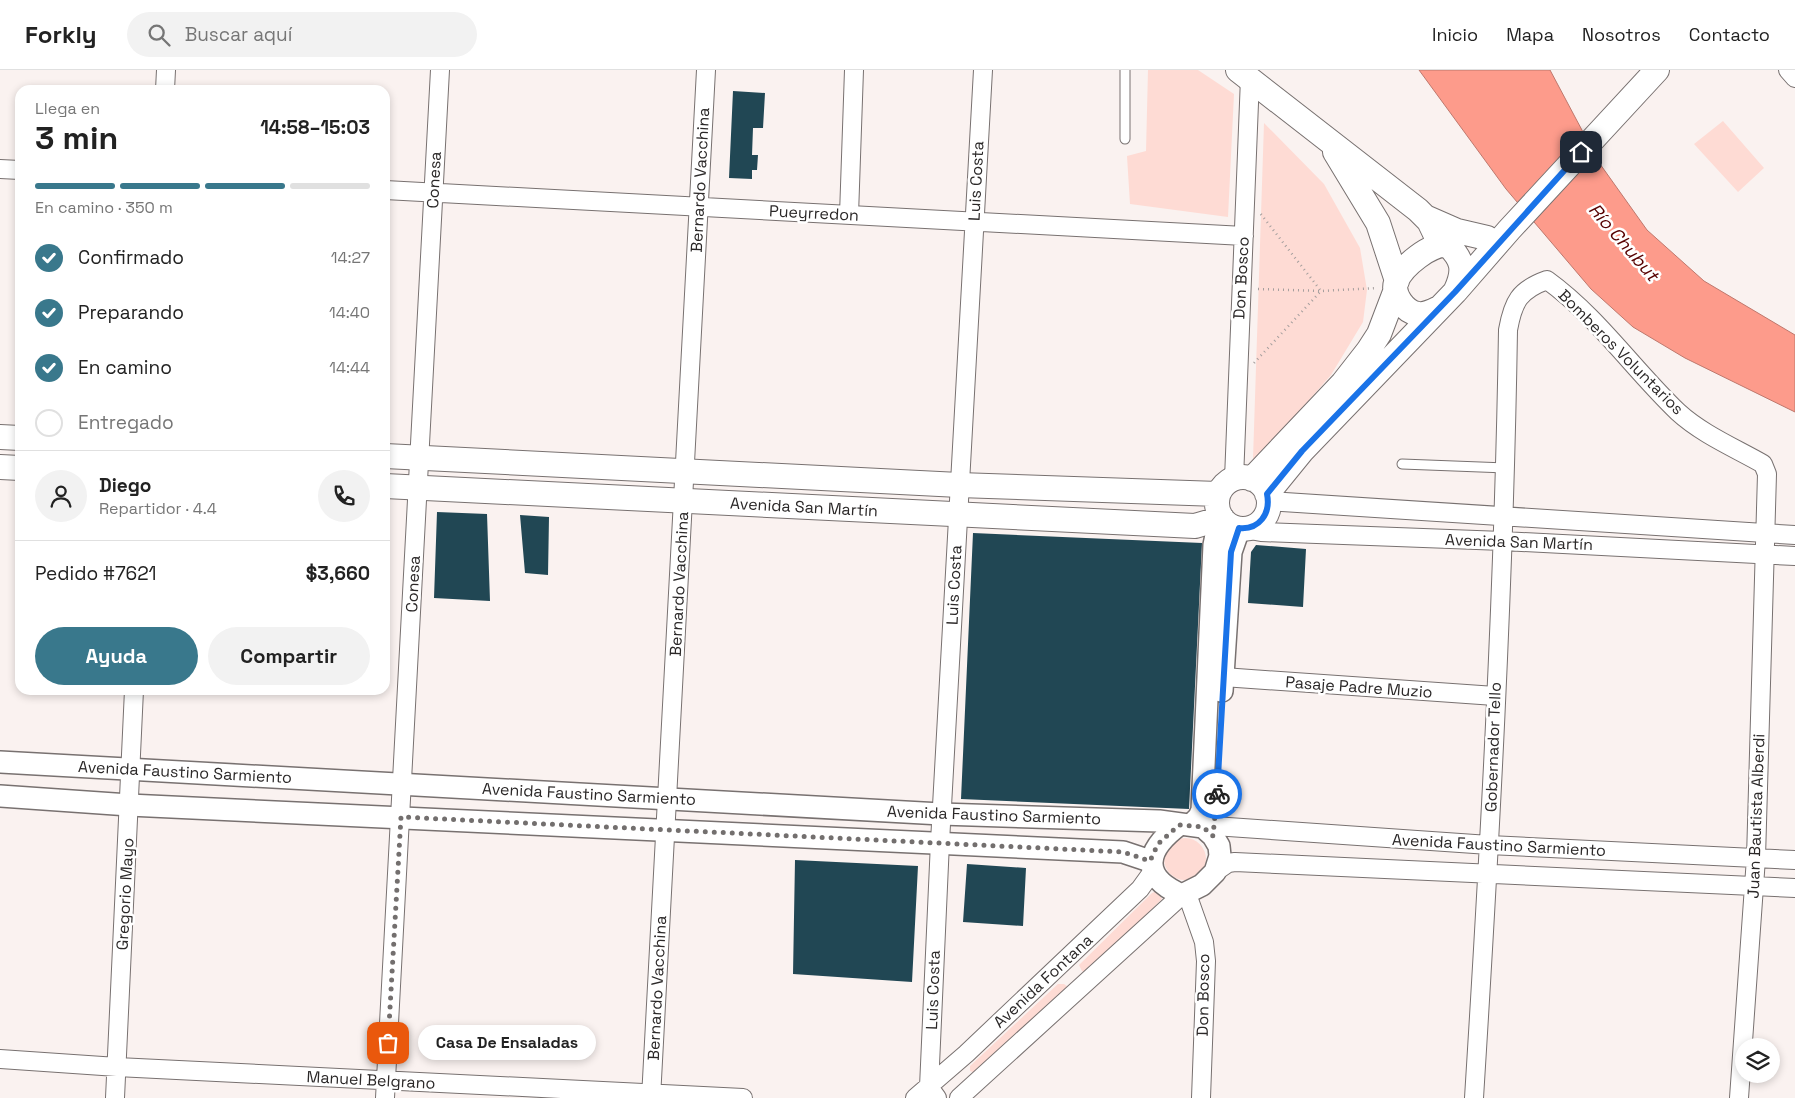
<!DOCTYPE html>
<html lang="es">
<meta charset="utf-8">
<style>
:root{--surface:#fff;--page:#f2f2f2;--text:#222;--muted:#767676;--line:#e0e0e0;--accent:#39788c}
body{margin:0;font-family:"Space Grotesk",sans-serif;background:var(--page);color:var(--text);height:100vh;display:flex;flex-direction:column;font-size:19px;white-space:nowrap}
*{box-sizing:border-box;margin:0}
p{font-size:16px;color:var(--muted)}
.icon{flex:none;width:28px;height:28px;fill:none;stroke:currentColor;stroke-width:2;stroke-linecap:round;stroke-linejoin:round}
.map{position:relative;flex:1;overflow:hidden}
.drawer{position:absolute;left:15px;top:15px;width:375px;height:610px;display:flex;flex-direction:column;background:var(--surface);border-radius:15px;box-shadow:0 2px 8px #0003}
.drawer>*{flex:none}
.controls{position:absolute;left:1735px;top:968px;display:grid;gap:10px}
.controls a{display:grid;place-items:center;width:45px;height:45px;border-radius:50%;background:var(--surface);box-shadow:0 2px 8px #0003;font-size:25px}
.pin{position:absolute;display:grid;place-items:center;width:42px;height:42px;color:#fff;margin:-21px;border-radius:10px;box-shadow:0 2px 8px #0006}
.courier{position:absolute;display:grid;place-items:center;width:50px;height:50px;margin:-25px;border:4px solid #1a73e8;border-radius:50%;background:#fff;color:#222;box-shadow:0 1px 6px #0007}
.bubble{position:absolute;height:35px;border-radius:18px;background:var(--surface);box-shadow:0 2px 8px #0003;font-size:16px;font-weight:700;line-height:35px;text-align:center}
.overview em{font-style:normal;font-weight:700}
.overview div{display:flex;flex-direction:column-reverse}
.overview{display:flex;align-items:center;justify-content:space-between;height:85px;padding:0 20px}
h1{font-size:32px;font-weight:700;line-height:38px}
.bar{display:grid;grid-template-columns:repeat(4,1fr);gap:8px 5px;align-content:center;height:60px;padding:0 20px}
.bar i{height:6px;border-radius:4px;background:var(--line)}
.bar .on{background:var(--accent)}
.bar p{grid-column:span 4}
.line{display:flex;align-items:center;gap:12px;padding:0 20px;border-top:1px solid var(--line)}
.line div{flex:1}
.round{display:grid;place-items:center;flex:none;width:52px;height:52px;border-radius:26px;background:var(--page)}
ol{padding:0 20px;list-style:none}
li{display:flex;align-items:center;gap:15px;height:55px}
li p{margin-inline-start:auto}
li .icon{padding:5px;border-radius:50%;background:var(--accent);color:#fff;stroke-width:4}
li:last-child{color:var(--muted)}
li i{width:28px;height:28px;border:2px solid var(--line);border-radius:50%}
.button{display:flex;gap:10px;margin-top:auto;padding:10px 20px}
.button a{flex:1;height:58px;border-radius:30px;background:var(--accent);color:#fff;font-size:20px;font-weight:700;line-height:58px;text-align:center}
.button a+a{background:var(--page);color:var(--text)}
header{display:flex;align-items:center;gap:30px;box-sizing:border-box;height:70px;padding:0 25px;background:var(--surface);border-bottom:1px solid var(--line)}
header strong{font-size:24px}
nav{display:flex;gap:28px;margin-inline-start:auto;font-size:18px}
.search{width:350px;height:45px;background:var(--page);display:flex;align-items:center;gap:12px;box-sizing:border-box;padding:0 18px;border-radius:28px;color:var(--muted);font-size:19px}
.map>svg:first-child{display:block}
.green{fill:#fedbd4}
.water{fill:#fd9b8b;stroke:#be786d}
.building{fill:#214754}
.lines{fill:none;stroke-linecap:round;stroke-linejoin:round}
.service-casing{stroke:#787170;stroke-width:11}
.minor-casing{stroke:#787170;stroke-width:20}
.tertiary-casing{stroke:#787170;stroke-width:24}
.secondary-casing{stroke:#787170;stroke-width:26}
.path{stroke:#a49e9d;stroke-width:2.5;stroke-dasharray:1 4;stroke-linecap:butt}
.service{stroke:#fff;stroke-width:9}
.minor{stroke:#fff;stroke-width:18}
.tertiary{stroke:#fff;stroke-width:21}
.secondary{stroke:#fff;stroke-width:24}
.done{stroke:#736f6e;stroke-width:5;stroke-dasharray:0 9}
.route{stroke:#1a73e8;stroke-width:6}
.labels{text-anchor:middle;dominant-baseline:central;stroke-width:5;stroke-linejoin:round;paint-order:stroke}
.street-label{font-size:16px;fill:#2b2828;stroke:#fff}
.water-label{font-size:18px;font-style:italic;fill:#570000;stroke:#fff}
</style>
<header>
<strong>Forkly</strong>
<div class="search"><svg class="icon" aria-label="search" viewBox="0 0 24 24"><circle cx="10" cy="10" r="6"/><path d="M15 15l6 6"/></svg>Buscar aquí</div>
<nav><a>Inicio</a><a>Mapa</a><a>Nosotros</a><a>Contacto</a></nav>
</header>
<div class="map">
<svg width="1795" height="1028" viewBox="0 0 1795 1028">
<rect width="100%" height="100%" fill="#faf2f0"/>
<path class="green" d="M1148,0H1198L1234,24L1228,147L1130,134L1127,86L1146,81Z
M1723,51L1764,98L1738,122L1694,74Z
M1264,53L1324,114L1360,178L1367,220L1363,252L1331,305L1288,354L1253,389Z
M1164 789a21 21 0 1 1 42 0a21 21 0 1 1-42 0Z
M1157,821L1162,829L1087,904L1082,901L1079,895L1152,823Z
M1058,914H1064L1068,917L1067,922L978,1004L970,1001V996Z"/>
<path class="water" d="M1419,0H1550L1600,94L1647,160L1704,211L1795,265V342L1685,288L1633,257L1591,219L1506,119Z"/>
<path class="building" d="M733,21L765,23L763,58H753L752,85H758L757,100H752V109L729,108Z
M437,442L487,444L490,531L434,528Z
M520,445L549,447L548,505L525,503Z
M973,463L1202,473L1189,739L961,729Z
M1256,475L1306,479L1303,537L1248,533L1251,482Z
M795,790L918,796L912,912L793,904Z
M967,794L1026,798L1023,856L963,852Z"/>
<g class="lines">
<g class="service-casing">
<path id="service" d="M1125,0V69
M1402,394L1506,398"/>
</g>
<g class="minor-casing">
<path id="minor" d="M1788,0L1795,8
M165,20L166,0
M0,99L20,100
M385,120L1244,166
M849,145L854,0
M1234,409L1250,8
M1268,431L1795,465
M1244,459L1261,462L1503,471L1795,486
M1223,607L1495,626
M1203,757L1214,756L1489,775L1795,790
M1215,802L1228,793L1235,792L1795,818
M1187,824L1204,872L1206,891L1201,1028
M0,989L117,997L743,1028
M115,1028L134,620
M385,1028L440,0
M651,1028L706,0
M915,1028L966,984L1140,819L1153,801
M937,1028L929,1017L940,772L983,0
M959,1028L1182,825
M1474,1028C1490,772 1504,516 1508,260C1513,232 1519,220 1547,210C1598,247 1633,299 1678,342C1702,364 1735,378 1763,394L1767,404L1756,788L1739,1028"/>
</g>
<g class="tertiary-casing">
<path id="tertiary" d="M1222,621L1231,482L1239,459
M0,692L941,744L1159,751L1203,757L1213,766L1219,776L1220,786L1215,802L1202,815L1182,825C1139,806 1146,780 1179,755
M0,726L129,735L1123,782L1150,791
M1191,755L1199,747L1202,740L1214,475L1216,465L1224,451"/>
</g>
<g class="secondary-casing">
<path id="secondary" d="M1238,0L1418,140L1429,151L1440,174
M1335,82L1378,153L1397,211
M1425,147L1457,161L1487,168
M1437,239C1431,242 1425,245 1418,244C1405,242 1392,225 1396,212C1402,196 1431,173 1448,175C1463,190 1465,200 1456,220
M0,367L20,368
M385,386L959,415L1218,424
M0,397L20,398
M1217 433a26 26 0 1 1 52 0a26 26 0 1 1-52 0Z
M1252,409L1343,313L1368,281L1379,264L1395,222
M385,416L1195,456L1222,448
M1267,424L1302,381L1455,222L1509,160L1657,0"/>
</g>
<path class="path" d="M1258,219L1321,221L1377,218
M1254,293L1321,221L1260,143"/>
<use href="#service" class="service"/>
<use href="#minor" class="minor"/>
<use href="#tertiary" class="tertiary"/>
<use href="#secondary" class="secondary"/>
</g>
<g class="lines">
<path class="done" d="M388,973L401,747L1123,782L1150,791L1158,774L1179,755L1203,757L1213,766L1217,724"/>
<path class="route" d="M1217,724L1231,482L1239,458C1259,460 1271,444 1267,424L1302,381L1455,222L1581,82"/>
</g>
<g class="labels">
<g class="street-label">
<text transform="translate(434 110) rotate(-87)">Conesa</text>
<text transform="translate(700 110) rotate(-87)">Bernardo Vacchina</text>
<text transform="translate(976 111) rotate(-87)">Luis Costa</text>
<text transform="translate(814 143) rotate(3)">Pueyrredon</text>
<text transform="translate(1241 208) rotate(-87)">Don Bosco</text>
<text transform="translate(1621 282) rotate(45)">Bomberos Voluntarios</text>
<text transform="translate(804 437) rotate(3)">Avenida San Martín</text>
<text transform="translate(1519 472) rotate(2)">Avenida San Martín</text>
<text transform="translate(413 514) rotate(-87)">Conesa</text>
<text transform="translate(679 514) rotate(-87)">Bernardo Vacchina</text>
<text transform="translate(954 515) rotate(-87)">Luis Costa</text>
<text transform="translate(1359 617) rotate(4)">Pasaje Padre Muzio</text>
<text transform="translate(1493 677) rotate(-88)">Gobernador Tello</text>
<text transform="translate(185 702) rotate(3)">Avenida Faustino Sarmiento</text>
<text transform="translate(589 724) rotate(3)">Avenida Faustino Sarmiento</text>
<text transform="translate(994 745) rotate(2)">Avenida Faustino Sarmiento</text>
<text transform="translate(1756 746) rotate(-88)">Juan Bautista Alberdi</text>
<text transform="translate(1499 775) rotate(3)">Avenida Faustino Sarmiento</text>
<text transform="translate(125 824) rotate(-87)">Gregorio Mayo</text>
<text transform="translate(1043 911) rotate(-43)">Avenida Fontana</text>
<text transform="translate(657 918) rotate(-87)">Bernardo Vacchina</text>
<text transform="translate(933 920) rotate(-88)">Luis Costa</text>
<text transform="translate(1203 925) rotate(-89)">Don Bosco</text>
<text transform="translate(371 1010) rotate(3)">Manuel Belgrano</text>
</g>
<g class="water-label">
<text transform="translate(1624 172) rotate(49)">Río Chubut</text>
</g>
</g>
</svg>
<div class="controls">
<a><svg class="icon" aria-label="layers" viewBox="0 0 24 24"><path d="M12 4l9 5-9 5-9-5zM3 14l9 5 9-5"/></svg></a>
</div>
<div class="pin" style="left:388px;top:973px;background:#ea580c"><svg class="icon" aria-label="bag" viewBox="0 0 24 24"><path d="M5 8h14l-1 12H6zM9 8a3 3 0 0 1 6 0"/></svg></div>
<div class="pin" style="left:1581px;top:82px;background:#1f2937"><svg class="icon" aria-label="home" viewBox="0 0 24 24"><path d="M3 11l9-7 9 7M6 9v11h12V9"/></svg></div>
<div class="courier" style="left:1217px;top:724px"><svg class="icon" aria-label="bike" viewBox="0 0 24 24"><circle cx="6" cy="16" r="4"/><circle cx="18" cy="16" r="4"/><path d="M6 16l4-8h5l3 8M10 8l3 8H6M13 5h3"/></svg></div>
<div class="bubble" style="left:418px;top:955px;width:178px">Casa De Ensaladas</div>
<section class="drawer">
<div class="overview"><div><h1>3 min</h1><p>Llega en</p></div><em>14:58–15:03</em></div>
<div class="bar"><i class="on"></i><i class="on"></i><i class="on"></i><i></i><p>En camino · 350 m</p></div>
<ol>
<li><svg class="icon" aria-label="check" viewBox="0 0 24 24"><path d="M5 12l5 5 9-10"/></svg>Confirmado<p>14:27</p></li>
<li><svg class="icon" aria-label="check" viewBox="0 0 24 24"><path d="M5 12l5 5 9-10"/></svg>Preparando<p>14:40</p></li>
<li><svg class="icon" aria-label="check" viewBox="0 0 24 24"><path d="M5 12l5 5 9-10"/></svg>En camino<p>14:44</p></li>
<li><i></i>Entregado</li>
</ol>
<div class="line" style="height:90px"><a class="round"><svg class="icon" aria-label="person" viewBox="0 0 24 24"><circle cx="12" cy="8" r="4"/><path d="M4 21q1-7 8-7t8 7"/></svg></a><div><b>Diego</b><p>Repartidor · 4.4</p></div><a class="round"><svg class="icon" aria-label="phone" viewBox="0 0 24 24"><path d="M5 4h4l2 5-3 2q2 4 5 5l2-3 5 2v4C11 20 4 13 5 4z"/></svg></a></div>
<div class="line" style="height:65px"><div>Pedido #7621</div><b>$3,660</b></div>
<div class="button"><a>Ayuda</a><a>Compartir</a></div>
</section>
</div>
